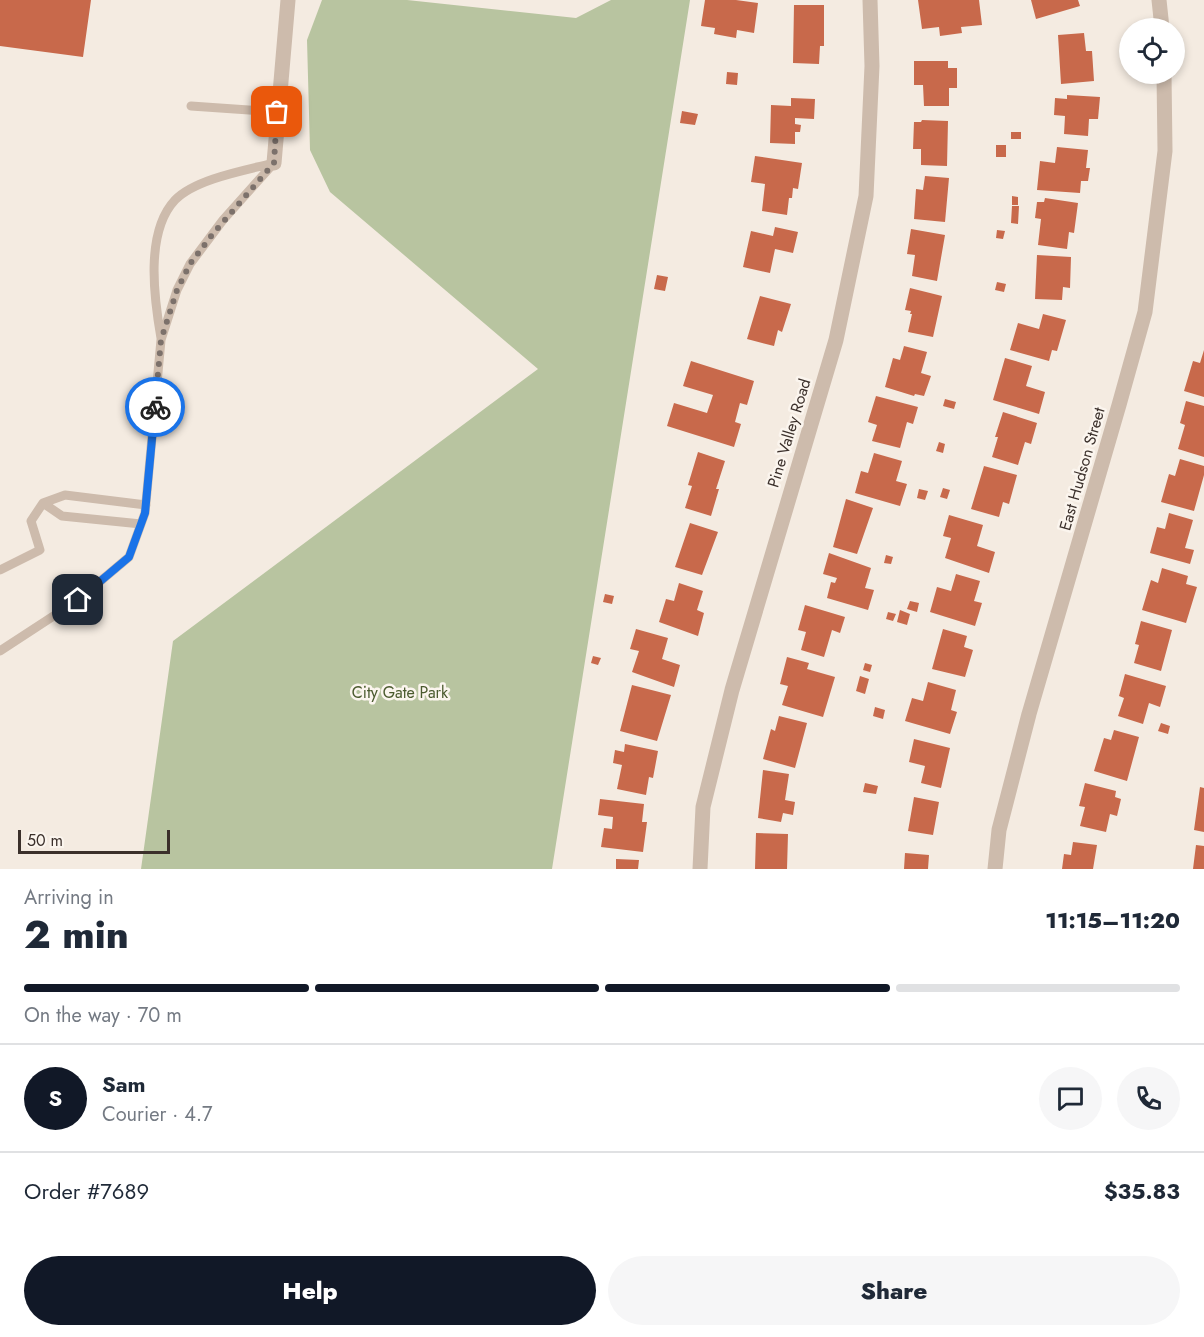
<!DOCTYPE html>
<meta charset="utf-8">
<style>
:root{--surface:#fff;--page:#f6f6f7;--text:#1f2937;--muted:#747a83;--line:#e0e1e3;--accent:#111827}
body{margin:0;font-family:Jost,sans-serif;background:var(--page);color:var(--text);height:100vh;display:flex;flex-direction:column;font-size:22px;white-space:nowrap}
*{box-sizing:border-box;margin:0}
p{font-size:20px;color:var(--muted)}
.icon{flex:none;width:33px;height:33px;fill:none;stroke:currentColor;stroke-width:2;stroke-linecap:round;stroke-linejoin:round}
.map{position:relative;height:869px;overflow:hidden}
.details{display:flex;flex-direction:column;background:var(--surface);flex:1}
.details>*{flex:none}
.controls{position:absolute;left:1119px;top:18px;display:grid;gap:12px}
.controls a{display:grid;place-items:center;width:66px;height:66px;border-radius:50%;background:var(--surface);box-shadow:0 3px 9px #0003;font-size:30px}
.scale{position:absolute;left:18px;bottom:15px;width:152px;box-sizing:border-box;padding-left:6px;border:3px solid #3b302b;border-top:0;font-size:16px;line-height:21px;white-space:nowrap;color:#3b302b;-webkit-text-stroke:4px #fbf5ee;paint-order:stroke}
.pin{position:absolute;display:grid;place-items:center;width:51px;height:51px;color:#fff;margin:-26px;border-radius:12px;box-shadow:0 3px 9px #0006}
.courier{position:absolute;display:grid;place-items:center;width:60px;height:60px;margin:-30px;border:4px solid #1a73e8;border-radius:50%;background:#fff;color:#222;box-shadow:0 2px 8px #0007}
.summary em{font-style:normal;font-weight:800}
.summary div{display:flex;flex-direction:column-reverse}
.summary{display:flex;align-items:center;justify-content:space-between;height:102px;padding:0 24px}
h1{font-size:39px;font-weight:800;line-height:45px}
.bar{display:grid;grid-template-columns:repeat(4,1fr);gap:9px 6px;align-content:center;height:72px;padding:0 24px}
.bar i{height:8px;border-radius:4px;background:var(--line)}
.bar .selected{background:var(--accent)}
.bar p{grid-column:span 4}
.line{display:flex;align-items:center;gap:15px;padding:0 24px;border-top:2px solid var(--line)}
.line div{flex:1}
.round{display:grid;place-items:center;flex:none;width:63px;height:63px;border-radius:32px;background:var(--page)}
.primary-button{display:flex;gap:12px;margin-top:auto;padding:12px 24px}
.primary-button a{flex:1;height:69px;border-radius:36px;background:var(--accent);color:#fff;font-size:24px;font-weight:800;line-height:69px;text-align:center}
.primary-button a+a{background:var(--page);color:var(--text)}
.map>svg:first-child{display:block}
.green{fill:#b8c4a0}
.building{fill:#c8694b}
.lines{fill:none;stroke-linecap:round;stroke-linejoin:round}
.lane{stroke:#cdbbac;stroke-width:9}
.street{stroke:#cdbbac;stroke-width:15}
.done{stroke:#7c716b;stroke-width:6;stroke-dasharray:0 10.8}
.route{stroke:#1a73e8;stroke-width:8}
.labels{text-anchor:middle;dominant-baseline:central;stroke-width:5;stroke-linejoin:round;paint-order:stroke}
.street-label{font-size:16px;fill:#3b302b;stroke:#fbf5ee}
.park-label{font-size:16px;fill:#4a5a2e;stroke:#fbf5ee}
</style>
<div class="map">
<svg width="1204" height="869" viewBox="0 0 1204 869">
<rect width="100%" height="100%" fill="#f4ebe1"/>
<path class="green" d="M322,0H407L576,18L611,0H690L552,869H141L173,641L538,369L330,192L310,150L307,40Z"/>
<path class="building" d="M0,0H91L83,57L0,46Z
M705,0H736L758,3L754,33L737,30L736,38L714,34L715,28L701,26Z
M918,0H979L982,25L961,27L962,33L940,36L939,27L922,29Z
M1031,0H1078L1080,6L1036,19Z
M794,5H824V46H820L819,64L793,63Z
M1084,33L1086,51H1092L1094,81L1061,84L1058,35Z
M914,61H948V68H957V88H949V106H924L923,85H914Z
M727,72L738,73L737,85L726,84Z
M1067,95L1100,97L1098,119H1089L1088,136L1064,134L1065,116L1054,115L1055,98L1067,99Z
M791,98L815,99L814,119L795,118V124L801,125L800,132H795V144L770,143L771,105L791,106Z
M682,111L698,114L695,125L680,123Z
M922,120L948,121L947,166L921,165V149H913L914,122H921Z
M1011,132H1021V139H1011Z
M996,145H1006V157H996Z
M1057,147L1088,150L1086,168H1090L1088,181H1081L1080,193L1037,190L1040,161L1055,163Z
M755,156L802,163L798,189L793,188L792,198H789L787,215L762,211L765,184L751,182Z
M925,176L949,178L945,222L914,219L916,189L923,190Z
M1012,196L1018,197V205H1012Z
M1045,198L1078,203L1074,233L1069,232L1067,249L1038,245L1041,219L1035,218L1037,202H1044Z
M1012,206H1019L1018,224L1011,223Z
M775,227L798,232L793,253L775,249L770,273L743,267L751,231L773,236Z
M911,229L945,235L937,281L912,276L915,255L907,254Z
M997,230L1005,231L1003,239L996,238Z
M1037,255L1071,257L1070,288L1063,287L1062,300L1035,299Z
M657,275L668,277L665,291L654,289Z
M997,282L1006,284L1004,292L995,290Z
M910,288L942,296L933,337L908,332L912,314H910L911,311L905,310Z
M760,296L791,304L782,332L778,330L774,346L747,339Z
M1043,314L1066,320L1057,351L1052,350L1049,361L1010,350L1018,323L1039,329Z
M904,346L927,352L921,373L931,376L924,396L915,394L914,396L885,387L893,358L900,360Z
M1204,350V397L1184,391L1193,361L1200,363Z
M1005,358L1032,366L1026,386L1045,392L1039,414L993,400Z
M691,361L754,381L747,405L740,403L735,422L741,424L734,447L667,426L674,403L707,413L713,395L683,386Z
M876,396L918,407L913,424L907,422L900,448L872,441L877,425L868,422Z
M945,399L956,402L954,409L943,406Z
M1186,401L1204,406V457L1178,449L1185,425L1180,423Z
M1003,412L1037,423L1031,444L1025,442L1018,465L992,457L998,437H995Z
M939,442L945,444L943,453L936,451Z
M698,452L725,461L716,489H719L711,516L685,508L692,486L688,485Z
M874,453L902,461L896,481L907,484L900,506L855,493L861,471L868,473Z
M1180,459L1204,466V475L1194,511L1161,502L1169,474L1175,476Z
M984,466L1017,475L1009,504L1003,502L999,517L971,509Z
M943,488L950,490L947,499L940,497Z
M919,489L928,491L925,500L917,498Z
M846,499L873,508L857,554L833,547Z
M1169,513L1193,520L1185,548L1194,550L1190,564L1150,553L1157,527L1165,529Z
M949,515L983,525L977,546L995,552L989,573L945,558L951,538L943,536Z
M690,523L718,532L702,575L675,567Z
M829,553L871,568L865,588L874,590L868,610L827,598L831,582L835,583L837,578L823,574Z
M886,555L893,557L891,564L884,563Z
M1162,568L1188,576L1186,584L1197,587L1186,623L1142,610L1151,580L1158,583Z
M956,574L980,581L974,601L982,603L975,626L930,612L937,587L951,591Z
M679,583L703,591L697,610L704,613L698,636L659,622L666,599L674,601Z
M605,594L614,596L612,604L603,602Z
M910,601L919,603L917,612L907,609Z
M805,605L845,617L840,633L832,630L824,657L801,650L806,632L798,630Z
M900,610L910,614L907,625L897,622Z
M888,612L896,614L893,621L886,619Z
M1141,621L1172,630L1161,671L1134,663L1139,645L1135,644Z
M636,629L668,638L662,659L680,665L674,687L632,672L639,651L630,649Z
M943,629L967,636L964,647L973,650L965,677L932,669Z
M593,656L601,658L598,665L591,663Z
M787,657L809,663L807,669L835,677L823,717L782,705L788,686L780,684Z
M865,663L872,665L870,672L863,670Z
M1125,674L1166,686L1160,707L1149,703L1143,724L1118,716L1124,698L1119,696Z
M860,676L869,679L865,694L856,691Z
M928,682L956,690L951,710L957,712L950,734L905,721L912,698L923,701Z
M632,685L671,695L657,741L620,731Z
M875,707L885,710L883,719L873,716Z
M779,716L807,723L795,768L763,759L771,729L775,731Z
M1161,723L1170,726L1168,734L1158,731Z
M1114,730L1139,737L1127,781L1094,771L1104,738L1111,740Z
M914,739L950,748L941,788L921,783L925,766L909,762Z
M625,744L658,751L653,778L649,777L646,795L617,789L622,765L613,763L615,750L624,752Z
M763,770L789,774L785,800L795,802L793,815L783,813L781,822L758,818Z
M865,783L878,786L876,794L863,792Z
M1085,783L1116,791L1115,797L1121,799L1117,816L1110,814L1106,832L1080,826L1085,807L1079,806Z
M1200,787L1204,788V832L1194,830Z
M914,797L939,802L933,835L908,831Z
M600,799L644,804L642,822H647L643,852L601,847L604,828L612,829L613,817L598,815Z
M756,833L788,834L787,869H755Z
M1073,842L1097,845L1093,869H1062L1064,854L1071,855Z
M1196,845L1204,846V869H1193Z
M905,853L929,855L928,869H904Z
M616,859L639,860L638,869H616Z"/>
<g class="lines">
<path class="lane" d="M191,106L277,112
M161,338C154,298 145,232 175,200C195,179 246,170 274,163
M43,503L62,516L141,524
M0,570L40,550L31,521L43,503L65,495L146,505
M0,651L78,600L129,557L145,513L161,340L177,290L190,264L223,220L274,163"/>
<path class="street" d="M1159,0L1162,28
M274,163L288,0
M700,869L703,807L732,690L836,340L866,196L872,66L870,0
M995,869L999,830L1029,714L1119,405L1145,312L1165,151L1164,74"/>
</g>
<g class="lines">
<path class="done" d="M155,407L161,340L177,290L190,264L212,235L274,163L277,112"/>
<path class="route" d="M78,600L129,557L145,513L155,407"/>
</g>
<g class="labels">
<g class="street-label">
<text transform="translate(789 433) rotate(-73)">Pine Valley Road</text>
<text transform="translate(1082 469) rotate(-74)">East Hudson Street</text>
</g>
<g class="park-label">
<text x="400" y="692">City Gate Park</text>
</g>
</g>
</svg>
<div class="controls">
<a><svg class="icon" aria-label="locate" viewBox="0 0 24 24"><circle cx="12" cy="12" r="6"/><path d="M12 2v4M12 18v4M2 12h4M18 12h4"/></svg></a>
</div>
<div class="scale">50 m</div>
<div class="pin" style="left:277px;top:112px;background:#ea580c"><svg class="icon" aria-label="bag" viewBox="0 0 24 24"><path d="M5 8h14l-1 12H6zM9 8a3 3 0 0 1 6 0"/></svg></div>
<div class="pin" style="left:78px;top:600px;background:#1f2937"><svg class="icon" aria-label="home" viewBox="0 0 24 24"><path d="M3 11l9-7 9 7M6 9v11h12V9"/></svg></div>
<div class="courier" style="left:155px;top:407px"><svg class="icon" aria-label="bike" viewBox="0 0 24 24"><circle cx="6" cy="16" r="4"/><circle cx="18" cy="16" r="4"/><path d="M6 16l4-8h5l3 8M10 8l3 8H6M13 5h3"/></svg></div>
</div>
<section class="details">
<div class="summary"><div><h1>2 min</h1><p>Arriving in</p></div><em>11:15–11:20</em></div>
<div class="bar"><i class="selected"></i><i class="selected"></i><i class="selected"></i><i></i><p>On the way · 70 m</p></div>
<div class="line" style="height:108px"><b class="round" style="background:var(--accent);color:#fff">S</b><div><b>Sam</b><p>Courier · 4.7</p></div><a class="round"><svg class="icon" aria-label="chat" viewBox="0 0 24 24"><path d="M4 5h16v11H9l-5 4z"/></svg></a><a class="round"><svg class="icon" aria-label="phone" viewBox="0 0 24 24"><path d="M5 4h4l2 5-3 2q2 4 5 5l2-3 5 2v4C11 20 4 13 5 4z"/></svg></a></div>
<div class="line" style="height:78px"><div>Order #7689</div><b>$35.83</b></div>
<div class="primary-button"><a>Help</a><a>Share</a></div>
</section>
